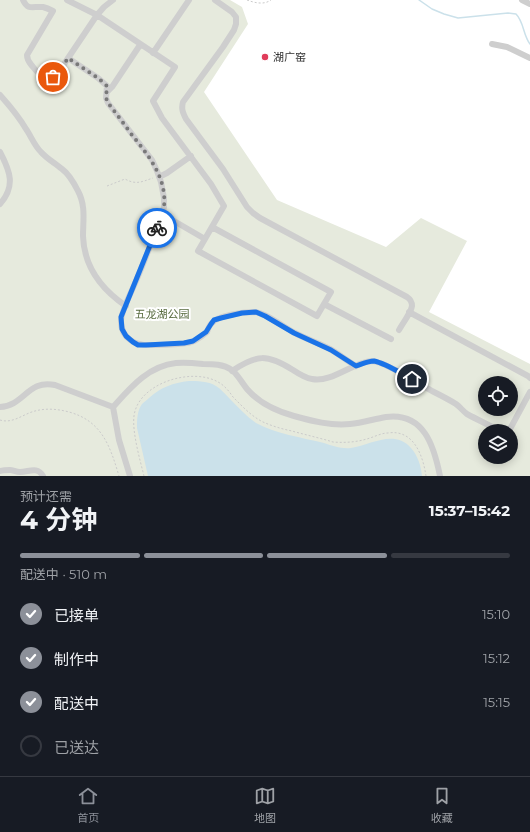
<!DOCTYPE html>
<html lang="zh">
<meta charset="utf-8">
<style>
:root{--surface:#171b24;--page:#20242c;--text:#f1f3f6;--muted:#9ea1a6;--line:#363941;--accent:#8c9099}
body{margin:0;font-family:Montserrat,"Noto Sans SC",sans-serif;background:var(--page);color:var(--text);height:100vh;display:flex;flex-direction:column;font-size:15px;white-space:nowrap}
*{box-sizing:border-box;margin:0}
p{font-size:13px;color:var(--muted)}
.icon{flex:none;width:22px;height:22px;fill:none;stroke:currentColor;stroke-width:2;stroke-linecap:round;stroke-linejoin:round}
.map{position:relative;height:476px;overflow:hidden}
.details{display:flex;flex-direction:column;background:var(--surface);flex:1}
.details>*{flex:none}
.buttons{position:absolute;left:478px;top:376px;display:grid;gap:8px}
.buttons a{display:grid;place-items:center;width:40px;height:40px;border-radius:50%;background:var(--surface);box-shadow:0 2px 10px #0003;font-size:20px}
.pin{position:absolute;display:grid;place-items:center;width:34px;height:34px;color:#fff;margin:-17px;border:2px solid #fff;border-radius:50%;box-shadow:0 1px 4px #0007}
.courier{position:absolute;display:grid;place-items:center;width:40px;height:40px;margin:-20px;border:3px solid #1a73e8;border-radius:50%;background:#fff;color:#222;box-shadow:0 1px 5px #0007}
.summary em{font-style:normal;font-weight:700}
.summary div{display:flex;flex-direction:column-reverse}
.summary{display:flex;align-items:center;justify-content:space-between;height:68px;padding:0 20px}
h1{font-size:26px;font-weight:700;line-height:30px}
.bar{display:grid;grid-template-columns:repeat(4,1fr);gap:6px 4px;align-content:center;height:48px;padding:0 20px}
.bar i{height:5px;border-radius:3px;background:var(--line)}
.bar .current{background:var(--accent)}
.bar p{grid-column:span 4}
ol{padding:0 20px;list-style:none}
li{display:flex;align-items:center;gap:12px;height:44px}
li p{margin-inline-start:auto}
li .icon{padding:4px;border-radius:50%;background:var(--accent);color:#fff;stroke-width:4}
li:last-child{color:var(--muted)}
li i{width:22px;height:22px;border:2px solid var(--line);border-radius:50%}
.tab-bar{display:flex;justify-content:space-around;align-items:center;height:56px;border-top:1px solid var(--line);background:var(--surface);font-size:11px;color:var(--muted)}
.tab-bar a{display:grid;justify-items:center;gap:2px}
.tab-bar .current{color:var(--accent)}
.map>svg:first-child{display:block}
.green{fill:#e6eadd;fill-rule:evenodd}
.water{fill:#cbe1ea}
.lines{fill:none;stroke-linecap:round;stroke-linejoin:round}
.stream{stroke:#cbe1ea;stroke-width:1.5}
.path{stroke:#cbcbcb;stroke-width:1;stroke-dasharray:2 2;stroke-linecap:butt}
.minor{stroke:#cecece;stroke-width:6}
.done{stroke:#797979;stroke-width:4;stroke-dasharray:0 7.2}
.route{stroke:#1a73e8;stroke-width:5}
.poi-dot{fill:#e03c5a;stroke:#fff;stroke-width:1.5}
.labels{text-anchor:middle;dominant-baseline:central;stroke-width:4;stroke-linejoin:round;paint-order:stroke}
.poi-label{font-size:11px;fill:#313131;stroke:#fff;text-anchor:start}
.park-label{font-size:11px;fill:#596c40;stroke:#fff}
</style>
<div class="map">
<svg width="530" height="476" viewBox="0 0 530 476">
<rect width="100%" height="100%" fill="#fff"/>
<path class="green" d="M0,0H230L242,7L248,24L204,92L277,200L386,247L421,218L467,241L429,312L530,364V476H0ZM485,383H511V409H485ZM485,431H511V457H485Z"/>
<path class="water" d="M189,381C197,381 208,381 216,386C221,389 225,394 229,398C238,407 246,416 256,423C274,433 303,438 324,443C333,446 341,449 351,448C371,445 394,429 411,448C418,456 421,466 422,476H148L137,428C137,420 137,411 142,404C144,402 147,400 149,398C161,387 173,383 189,381Z"/>
<g class="lines">
<path class="stream" d="M419,0L432,9L444,14L458,18L508,13L516,14C524,22 523,35 530,44"/>
<path class="path" d="M247,0C255,3 264,5 271,0
M107,186L125,179C136,185 141,182 153,178
M0,420C13,424 23,414 35,411C46,408 58,409 69,412C102,421 110,446 119,476
M144,476C140,460 132,432 134,416C138,383 192,367 218,382C224,385 229,391 233,397C242,406 251,416 263,422C272,426 282,429 292,431C306,435 320,438 333,442C346,443 358,442 370,438C376,436 382,433 388,433C414,429 423,456 426,476"/>
<path class="minor" d="M23,0C28,11 33,6 43,7C47,8 49,9 53,11L27,55C27,61 30,63 33,67C40,76 45,79 56,76L97,15L104,7L113,0
M67,0L97,15L175,67L153,101L162,118L211,184L224,206L198,251L317,316L331,292L212,227
M215,0L232,12L236,17V24L234,30L223,47L183,102C181,109 183,113 186,119L223,169L247,207L253,213L260,218L407,297C410,299 412,302 412,306C411,313 402,324 399,330
M522,0L530,4
M492,44L507,47L530,58
M153,53L189,0
M68,58L98,78L107,86L106,98L108,103L152,160L157,171L161,182L164,198V207L162,216C153,238 145,260 136,281C132,291 121,311 121,321C121,339 136,346 152,345C165,344 183,346 194,341C198,339 204,335 207,332C208,329 209,326 211,324C217,315 244,312 254,312C267,313 283,327 295,333C306,339 319,343 330,349C339,354 347,361 356,366
M107,92L112,87L140,45
M0,95C9,105 19,117 26,129C31,136 34,145 41,152C47,159 55,163 62,169C69,174 74,183 78,191C86,206 83,220 83,236C84,267 101,289 126,306
M0,152C10,171 16,186 0,204
M159,177L167,173L191,156
M162,214L205,239
M324,304L391,339
M409,312L528,376L530,378
M232,371C257,354 267,354 293,370C299,374 305,378 312,379C332,383 353,362 372,361C384,361 420,384 432,391C440,395 448,399 456,404C460,407 463,411 467,414C478,420 489,425 500,431H505L510,429L530,392
M0,407C24,406 28,379 55,385L113,407
M113,407C130,388 148,366 176,363C185,362 194,363 203,364C213,364 223,364 232,370C238,375 242,383 247,389C259,403 276,411 294,416C312,421 331,426 350,424C362,423 374,419 386,417C424,412 434,446 440,476
M113,407L119,440L130,476
M0,471C3,470 7,470 10,470C13,470 16,472 20,472C29,472 37,466 43,476"/>
</g>
<g class="lines">
<path class="done" d="M53,77L56,76L68,58L98,78L107,86L106,98L108,103C116,113 124,124 132,135C149,156 167,178 164,207C163,214 160,221 157,228"/>
<path class="route" d="M157,228L121,317L122,329L126,336L133,342L138,345H146L184,343L193,341L206,332L211,324L214,320L221,318L242,313L256,312L265,316L294,333L331,350L356,366C362,364 368,361 374,361C385,363 402,374 412,379"/>
</g>
<circle class="poi-dot" cx="265" cy="57" r="4"/>
<g class="labels">
<g class="poi-label">
<text x="273" y="57">湖广窑</text>
</g>
<g class="park-label">
<text x="162" y="314">五龙湖公园</text>
</g>
</g>
</svg>
<div class="buttons">
<a><svg class="icon" aria-label="locate" viewBox="0 0 24 24"><circle cx="12" cy="12" r="6"/><path d="M12 2v4M12 18v4M2 12h4M18 12h4"/></svg></a>
<a><svg class="icon" aria-label="layers" viewBox="0 0 24 24"><path d="M12 4l9 5-9 5-9-5zM3 14l9 5 9-5"/></svg></a>
</div>
<div class="pin" style="left:53px;top:77px;background:#ea580c"><svg class="icon" aria-label="bag" viewBox="0 0 24 24"><path d="M5 8h14l-1 12H6zM9 8a3 3 0 0 1 6 0"/></svg></div>
<div class="pin" style="left:412px;top:379px;background:#1f2937"><svg class="icon" aria-label="home" viewBox="0 0 24 24"><path d="M3 11l9-7 9 7M6 9v11h12V9"/></svg></div>
<div class="courier" style="left:157px;top:228px"><svg class="icon" aria-label="bike" viewBox="0 0 24 24"><circle cx="6" cy="16" r="4"/><circle cx="18" cy="16" r="4"/><path d="M6 16l4-8h5l3 8M10 8l3 8H6M13 5h3"/></svg></div>
</div>
<section class="details">
<div class="summary"><div><h1>4 分钟</h1><p>预计还需</p></div><em>15:37–15:42</em></div>
<div class="bar"><i class="current"></i><i class="current"></i><i class="current"></i><i></i><p>配送中 · 510 m</p></div>
<ol>
<li><svg class="icon" aria-label="check" viewBox="0 0 24 24"><path d="M5 12l5 5 9-10"/></svg>已接单<p>15:10</p></li>
<li><svg class="icon" aria-label="check" viewBox="0 0 24 24"><path d="M5 12l5 5 9-10"/></svg>制作中<p>15:12</p></li>
<li><svg class="icon" aria-label="check" viewBox="0 0 24 24"><path d="M5 12l5 5 9-10"/></svg>配送中<p>15:15</p></li>
<li><i></i>已送达</li>
</ol>
</section>
<nav class="tab-bar">
<a class="current"><svg class="icon" aria-label="home" viewBox="0 0 24 24"><path d="M3 11l9-7 9 7M6 9v11h12V9"/></svg>首页</a>
<a><svg class="icon" aria-label="map" viewBox="0 0 24 24"><path d="M3 6l6-2 6 2 6-2v14l-6 2-6-2-6 2zM9 4v14M15 6v14"/></svg>地图</a>
<a><svg class="icon" aria-label="saved" viewBox="0 0 24 24"><path d="M7 4h10v16l-5-4-5 4z"/></svg>收藏</a>
</nav>
